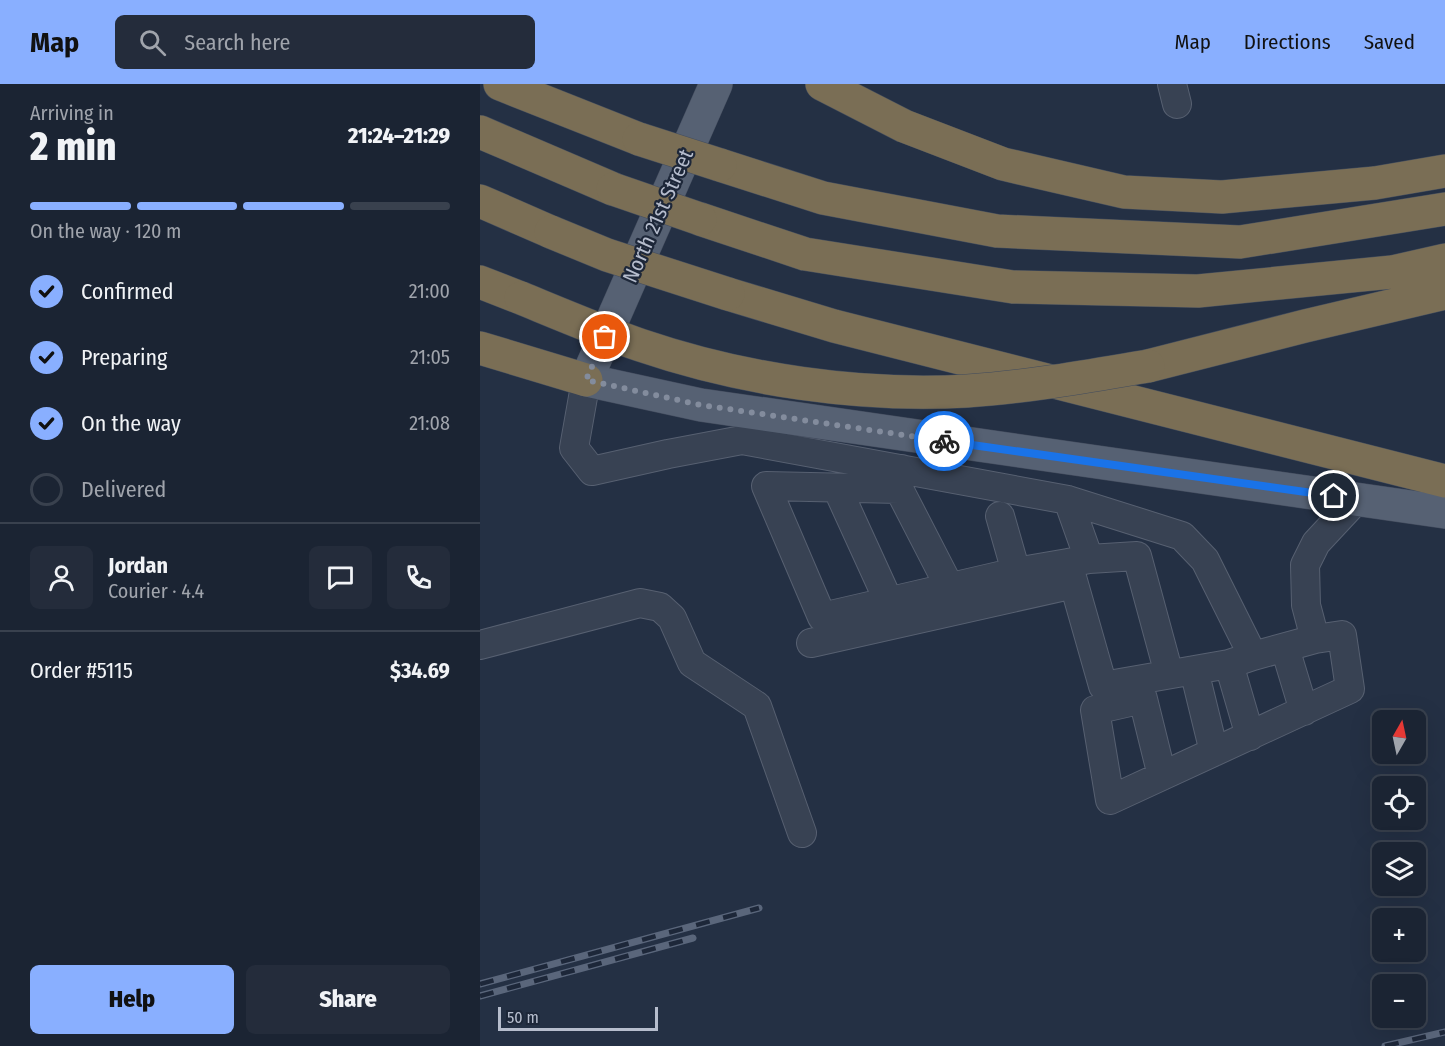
<!DOCTYPE html>
<meta charset="utf-8">
<style>
:root{--surface:#1b2433;--page:#242c3b;--text:#f1f3f6;--muted:#a0a4ac;--line:#39414e;--accent:#89afff}
body{margin:0;font-family:"Fira Sans Condensed",sans-serif;background:var(--page);color:var(--text);height:100vh;display:flex;flex-direction:column;font-size:22px;white-space:nowrap}
*{box-sizing:border-box;margin:0}
p{font-size:20px;color:var(--muted)}
.icon{flex:none;width:33px;height:33px;fill:none;stroke:currentColor;stroke-width:2;stroke-linecap:round;stroke-linejoin:round}
.map{position:relative;flex:1;overflow:hidden}
.details{display:flex;flex-direction:column;background:var(--surface);width:480px}
.details>*{flex:none}
.needle{width:39px;rotate:9deg}
.fabs{position:absolute;left:892px;top:626px;display:grid;gap:12px}
.fabs a{display:grid;place-items:center;width:54px;height:54px;border-radius:9px;background:var(--surface);box-shadow:0 6px 24px #0002,0 0 0 2px var(--line);font-size:30px}
.scale{position:absolute;left:18px;bottom:15px;width:160px;box-sizing:border-box;padding-left:6px;border:3px solid #b6bdcd;border-top:0;font-size:16px;line-height:21px;white-space:nowrap;color:#b6bdcd;-webkit-text-stroke:4px #1d2739;paint-order:stroke}
.pin{position:absolute;display:grid;place-items:center;width:51px;height:51px;color:#fff;margin:-26px;border:3px solid #fff;border-radius:50%;box-shadow:0 2px 6px #0007}
.courier{position:absolute;display:grid;place-items:center;width:60px;height:60px;margin:-30px;border:4px solid #1a73e8;border-radius:50%;background:#fff;color:#222;box-shadow:0 2px 8px #0007}
.overview em{font-style:normal;font-weight:800}
.overview div{display:flex;flex-direction:column-reverse}
.overview{display:flex;align-items:center;justify-content:space-between;height:102px;padding:0 30px}
h1{font-size:39px;font-weight:800;line-height:45px}
.bar{display:grid;grid-template-columns:repeat(4,1fr);gap:9px 6px;align-content:center;height:72px;padding:0 30px}
.bar i{height:8px;border-radius:4px;background:var(--line)}
.bar .current{background:var(--accent)}
.bar p{grid-column:span 4}
.line{display:flex;align-items:center;gap:15px;padding:0 30px;border-top:2px solid var(--line)}
.line div{flex:1}
.round{display:grid;place-items:center;flex:none;width:63px;height:63px;border-radius:9px;background:var(--page)}
ol{padding:0 30px;list-style:none}
li{display:flex;align-items:center;gap:18px;height:66px}
li p{margin-inline-start:auto}
li .icon{padding:6px;border-radius:50%;background:var(--accent);color:#111;stroke-width:4}
li:last-child{color:var(--muted)}
li i{width:33px;height:33px;border:3px solid var(--line);border-radius:50%}
.action{display:flex;gap:12px;margin-top:auto;padding:12px 30px}
.action a{flex:1;height:69px;border-radius:9px;background:var(--accent);color:#111;font-size:24px;font-weight:800;line-height:69px;text-align:center}
.action a+a{background:var(--page);color:var(--text)}
header{display:flex;align-items:center;gap:36px;box-sizing:border-box;height:84px;padding:0 30px;background:var(--accent);color:#111}
header strong{font-size:28px}
nav{display:flex;gap:33px;margin-inline-start:auto;font-size:21px}
.search{width:420px;height:54px;background:var(--page);display:flex;align-items:center;gap:15px;box-sizing:border-box;padding:0 21px;border-radius:9px;color:var(--muted);font-size:22px}
main{display:flex;flex:1;min-height:0}
.map>svg:first-child{display:block}
.lines{fill:none;stroke-linecap:round;stroke-linejoin:round}
.minor-casing{stroke:#576071;stroke-width:30}
.major-casing{stroke:#424b5d;stroke-width:34}
.highway-casing{stroke:#434d5e;stroke-width:34}
.minor{stroke:#384253;stroke-width:28}
.major{stroke:#566173;stroke-width:33}
.highway{stroke:#7a6e55;stroke-width:33}
.rail-casing{stroke:#5a667b;stroke-width:7}
.rail{stroke:#1d2739;stroke-width:4.5;stroke-dasharray:14;stroke-linecap:butt}
.highway-bridge-casing{stroke:#434d5e;stroke-width:34;stroke-linecap:butt}
.highway-bridge{stroke:#7a6e55;stroke-width:33}
.done{stroke:#838c9d;stroke-width:6;stroke-dasharray:0 10.8}
.route{stroke:#1a73e8;stroke-width:8}
.labels{text-anchor:middle;dominant-baseline:central;stroke-width:4.5;stroke-linejoin:round;paint-order:stroke}
.street-label{font-size:21px;fill:#b6bdcd;stroke:#1d2739}
</style>
<header>
<strong>Map</strong>
<div class="search"><svg class="icon" aria-label="search" viewBox="0 0 24 24"><circle cx="10" cy="10" r="6"/><path d="M15 15l6 6"/></svg>Search here</div>
<nav><a>Map</a><a>Directions</a><a>Saved</a></nav>
</header>
<main>
<section class="details">
<div class="overview"><div><h1>2 min</h1><p>Arriving in</p></div><em>21:24–21:29</em></div>
<div class="bar"><i class="current"></i><i class="current"></i><i class="current"></i><i></i><p>On the way · 120 m</p></div>
<ol>
<li><svg class="icon" aria-label="check" viewBox="0 0 24 24"><path d="M5 12l5 5 9-10"/></svg>Confirmed<p>21:00</p></li>
<li><svg class="icon" aria-label="check" viewBox="0 0 24 24"><path d="M5 12l5 5 9-10"/></svg>Preparing<p>21:05</p></li>
<li><svg class="icon" aria-label="check" viewBox="0 0 24 24"><path d="M5 12l5 5 9-10"/></svg>On the way<p>21:08</p></li>
<li><i></i>Delivered</li>
</ol>
<div class="line" style="height:108px"><a class="round"><svg class="icon" aria-label="person" viewBox="0 0 24 24"><circle cx="12" cy="8" r="4"/><path d="M4 21q1-7 8-7t8 7"/></svg></a><div><b>Jordan</b><p>Courier · 4.4</p></div><a class="round"><svg class="icon" aria-label="chat" viewBox="0 0 24 24"><path d="M4 5h16v11H9l-5 4z"/></svg></a><a class="round"><svg class="icon" aria-label="phone" viewBox="0 0 24 24"><path d="M5 4h4l2 5-3 2q2 4 5 5l2-3 5 2v4C11 20 4 13 5 4z"/></svg></a></div>
<div class="line" style="height:78px"><div>Order #5115</div><b>$34.69</b></div>
<div class="action"><a>Help</a><a>Share</a></div>
</section>
<div class="map">
<svg width="965" height="962" viewBox="0 0 965 962">
<rect width="100%" height="100%" fill="#243044"/>
<g class="lines">
<g class="minor-casing">
<path id="minor" d="M692,0L697,20
M106,296L94,364L112,387L188,370L262,356L588,416L702,452L725,476L773,572L835,555L826,521L825,481L836,459L877,415
M422,385L419,405L286,402L342,533L536,488L588,479
M357,404L409,518
M419,405L470,504
M588,416L609,475L588,479L623,602L749,580L773,572
M520,432L536,488
M609,475L657,472L689,590
M331,559L594,500
M0,561L160,519L180,523L192,534L212,579L277,622L322,749
M805,564L824,627
M749,580L770,652
M714,586L734,668
M657,597L663,615L615,626L630,716L870,605L862,551L835,555
M663,615L682,692"/>
</g>
<g class="major-casing">
<path id="major" d="M236,0L106,296L221,321L965,428"/>
</g>
<g class="highway-casing">
<path id="highway" d="M20,0L159,55
M342,0L424,42L523,80L644,108L742,113L895,99L965,87
M0,48L133,105
M240,81L343,114L517,147L760,158L965,125
M0,117L71,148
M220,135L325,170L533,203L718,207L912,188L965,176
M0,198L41,214
M248,210L354,242L965,397
M0,264L106,296
M668,282L825,242L965,209"/>
</g>
<use href="#minor" class="minor"/>
<use href="#major" class="major"/>
<use href="#highway" class="highway"/>
<g class="rail-casing">
<path id="rail" d="M0,900L279,824
M0,912L213,854
M905,962L965,948"/>
</g>
<use href="#rail" class="rail"/>
<g class="highway-bridge-casing">
<path id="highway-bridge" d="M159,55L240,81
M133,105L220,135
M71,148L127,171L248,210
M41,214C80,230 120,247 160,261C263,296 379,313 487,307C548,303 608,292 668,282"/>
</g>
<use href="#highway-bridge" class="highway-bridge"/>
</g>
<g class="lines">
<path class="done" d="M125,253L106,296L221,321L464,357"/>
<path class="route" d="M464,357L854,412"/>
</g>
<g class="labels">
<g class="street-label">
<text transform="translate(178 132) rotate(-66)">North 21st Street</text>
</g>
</g>
</svg>
<div class="fabs">
<a><svg class="needle" viewBox="-14 -14 28 28"><path d="M0-13l5 13h-10z" fill="#e53935"/><path d="M0 13l5-13h-10z" fill="#a0a4ac"/></svg></a>
<a><svg class="icon" aria-label="locate" viewBox="0 0 24 24"><circle cx="12" cy="12" r="6"/><path d="M12 2v4M12 18v4M2 12h4M18 12h4"/></svg></a>
<a><svg class="icon" aria-label="layers" viewBox="0 0 24 24"><path d="M12 4l9 5-9 5-9-5zM3 14l9 5 9-5"/></svg></a>
<a>+</a>
<a>−</a>
</div>
<div class="scale">50 m</div>
<div class="pin" style="left:125px;top:253px;background:#ea580c"><svg class="icon" aria-label="bag" viewBox="0 0 24 24"><path d="M5 8h14l-1 12H6zM9 8a3 3 0 0 1 6 0"/></svg></div>
<div class="pin" style="left:854px;top:412px;background:#1f2937"><svg class="icon" aria-label="home" viewBox="0 0 24 24"><path d="M3 11l9-7 9 7M6 9v11h12V9"/></svg></div>
<div class="courier" style="left:464px;top:357px"><svg class="icon" aria-label="bike" viewBox="0 0 24 24"><circle cx="6" cy="16" r="4"/><circle cx="18" cy="16" r="4"/><path d="M6 16l4-8h5l3 8M10 8l3 8H6M13 5h3"/></svg></div>
</div>
</main>
